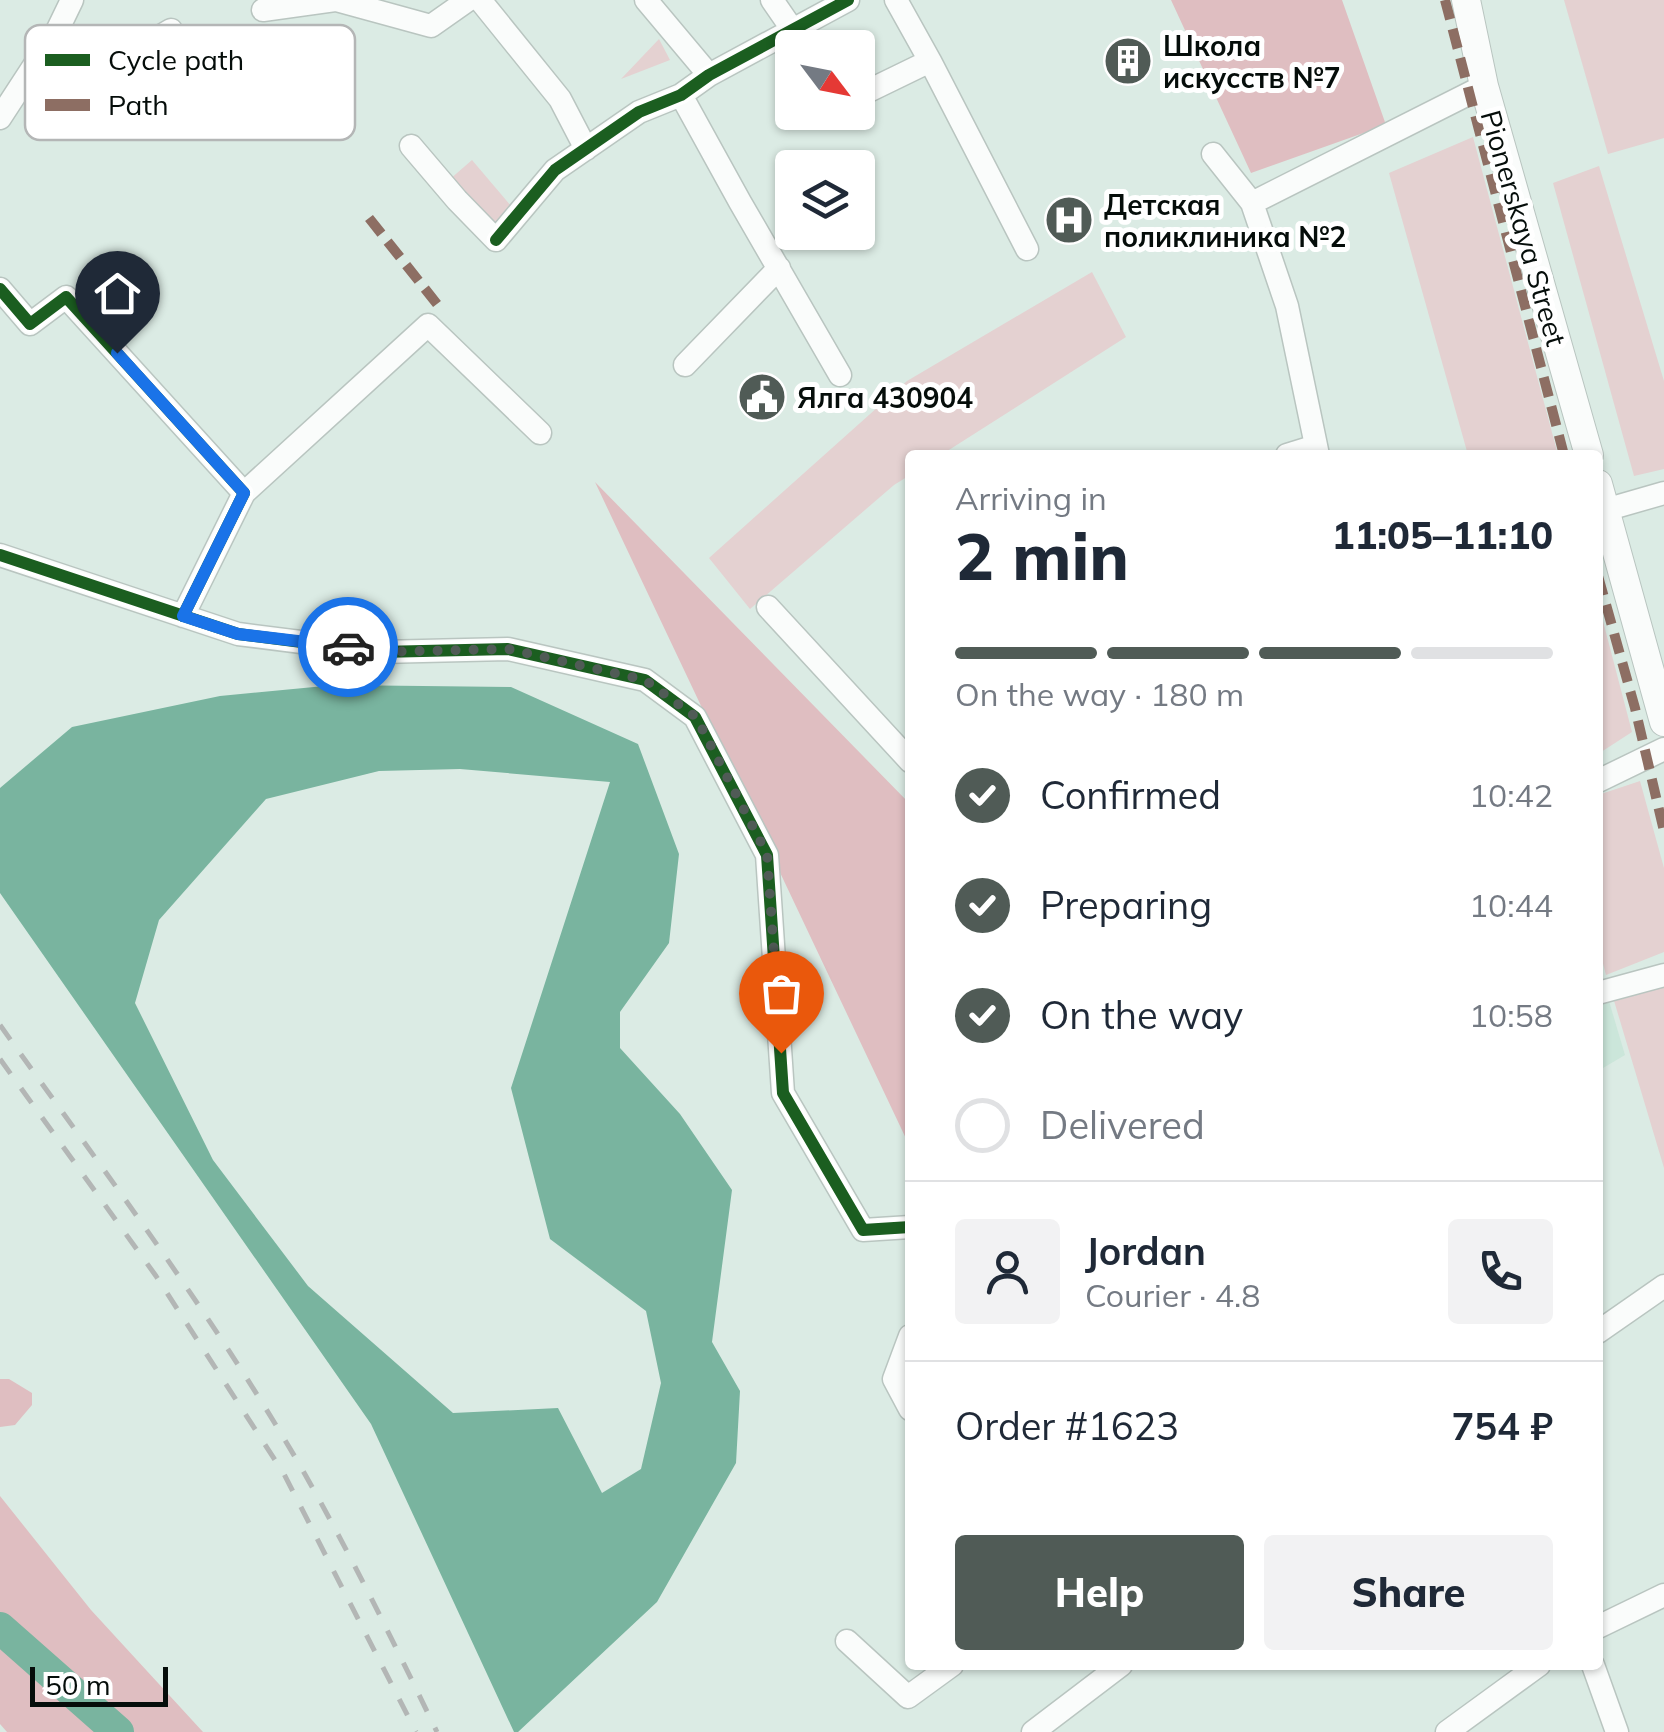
<!DOCTYPE html>
<meta charset="utf-8">
<style>
:root{--surface:#fff;--page:#f2f2f3;--text:#1f2937;--muted:#747a83;--line:#e0e1e3;--accent:#505b56}
body{margin:0;font-family:Mulish,sans-serif;background:var(--page);color:var(--text);height:100vh;display:flex;flex-direction:column;font-size:38px;white-space:nowrap}
*{box-sizing:border-box;margin:0}
p{font-size:32px;color:var(--muted)}
.icon{flex:none;width:55px;height:55px;fill:none;stroke:currentColor;stroke-width:2;stroke-linecap:round;stroke-linejoin:round}
.map{position:relative;flex:1;overflow:hidden}
.drawer{position:absolute;left:905px;top:450px;width:698px;height:1220px;display:flex;flex-direction:column;background:var(--surface);border-radius:10px;box-shadow:0 2px 8px #0004}
.drawer>*{flex:none}
.needle{width:65px;rotate:122deg}
.tools{position:absolute;left:775px;top:30px;display:grid;gap:20px}
.tools a{display:grid;place-items:center;width:100px;height:100px;border-radius:10px;background:var(--surface);box-shadow:0 2px 8px #0004;font-size:50px}
.scale{position:absolute;left:30px;bottom:25px;width:138px;box-sizing:border-box;padding-left:10px;border:5px solid #050d0a;border-top:0;font-size:28px;line-height:35px;white-space:nowrap;color:#050d0a;-webkit-text-stroke:8px #fff;paint-order:stroke}
.pin{position:absolute;display:grid;place-items:center;width:85px;height:85px;color:#fff;margin:-102px -42px;border-radius:50% 50% 50% 0;rotate:-45deg;box-shadow:0 0 10px #0007}
.pin .icon{rotate:45deg}
.courier{position:absolute;display:grid;place-items:center;width:100px;height:100px;margin:-50px;border:8px solid #1a73e8;border-radius:50%;background:#fff;color:#222;box-shadow:0 2px 12px #0007}
.overview em{font-style:normal;font-weight:800}
.overview div{display:flex;flex-direction:column-reverse}
.overview{display:flex;align-items:center;justify-content:space-between;height:170px;padding:0 50px}
h1{font-size:65px;font-weight:800;line-height:75px}
.bar{display:grid;grid-template-columns:repeat(4,1fr);gap:15px 10px;align-content:center;height:120px;padding:0 50px}
.bar i{height:12px;border-radius:8px;background:var(--line)}
.bar .active{background:var(--accent)}
.bar p{grid-column:span 4}
.line{display:flex;align-items:center;gap:25px;padding:0 50px;border-top:2px solid var(--line)}
.line div{flex:1}
.round{display:grid;place-items:center;flex:none;width:105px;height:105px;border-radius:10px;background:var(--page)}
ol{padding:0 50px;list-style:none}
li{display:flex;align-items:center;gap:30px;height:110px}
li p{margin-inline-start:auto}
li .icon{padding:10px;border-radius:50%;background:var(--accent);color:#fff;stroke-width:4}
li:last-child{color:var(--muted)}
li i{width:55px;height:55px;border:5px solid var(--line);border-radius:50%}
.action{display:flex;gap:20px;margin-top:auto;padding:20px 50px}
.action a{flex:1;height:115px;border-radius:10px;background:var(--accent);color:#fff;font-size:40px;font-weight:800;line-height:115px;text-align:center}
.action a+a{background:var(--page);color:var(--text)}
.map>svg:first-child{display:block}
.built{fill:#cbe6da}
.green{fill:#e4d1d1}
.forest{fill:#dfbec1}
.water{fill:#79b49f;fill-rule:evenodd}
.lines{fill:none;stroke-linecap:round;stroke-linejoin:round}
.river{stroke:#79b49f;stroke-width:32}
.minor-casing{stroke:#b9c5c0;stroke-width:25}
.major-casing{stroke:#b9c5c0;stroke-width:30}
.minor{stroke:#fafcfb;stroke-width:22}
.major{stroke:#fafcfb;stroke-width:28}
.rail{stroke:#b3b6b5;stroke-width:5;stroke-dasharray:18 18;stroke-linecap:butt}
.quiet{stroke:#8d6e63;stroke-width:10;stroke-dasharray:20 10;stroke-linecap:butt}
.cycleway-casing{stroke:#fff;stroke-width:19}
.cycleway{stroke:#1b5e20;stroke-width:12}
.done{stroke:#505b56;stroke-width:10;stroke-dasharray:0 18}
.route{stroke:#1a73e8;stroke-width:12}
.labels{text-anchor:middle;dominant-baseline:central;stroke-width:10;stroke-linejoin:round;paint-order:stroke}
.poi-label{font-size:28px;font-weight:bold;fill:#050d0a;stroke:#fff;text-anchor:start}
.street-label{font-size:28px;fill:#050d0a;stroke:#fff}
.key{fill:#fff;stroke:#b4b6b6;stroke-width:2.5}
.key-label{font-size:28px;fill:#050d0a}
</style>
<div class="map">
<svg width="1664" height="1732" viewBox="0 0 1664 1732">
<rect width="100%" height="100%" fill="#dbebe4"/>
<path class="built" d="M1598,964L1625,1055L1598,1071Z"/>
<path class="green" d="M1564,0H1664V138L1608,154Z
M659,39L670,60L621,79Z
M1473,137L1558,455H1468L1389,173Z
M472,160L512,207L490,227L449,180Z
M1599,166L1664,381V469L1634,476L1553,183Z
M1092,272L1126,337L941,455H910V475L894,485L750,609L709,558L907,381Z
M1598,602L1632,732L1598,754Z
M1640,781L1664,868V952L1606,975L1598,945V795Z
M1664,979V1168L1612,994Z"/>
<path class="forest" d="M1171,0H1342L1386,125L1251,173Z
M595,482L910,804V1147Z
M0,1379H9L32,1393V1405L15,1425L0,1427Z
M0,1496L91,1610L203,1732H7L0,1724Z"/>
<path class="water" d="M335,685L511,687L638,744L679,854L669,943L620,1012V1048L680,1114L732,1190L712,1342L740,1391L736,1463L657,1602L518,1732H514L371,1424L0,893V788L72,727L220,696ZM460,769L610,782L511,1088L550,1239L646,1311L661,1383L641,1469L602,1493L558,1408L453,1413L308,1286L213,1160L135,1003L159,920L266,799L379,771Z"/>
<g class="lines">
<path class="river" d="M0,1628L118,1732"/>
<g class="minor-casing">
<path id="minor" d="M336,0L431,26L468,0
M480,0L560,99L586,149
M646,0L709,75
M772,0L792,29
M896,0L930,61L1027,249
M263,10L335,0
M22,85L130,54L171,30
M681,95L740,202L840,375
M858,96L930,61
M0,118L58,29L72,0
M411,146L457,200L496,240L555,170L639,112L681,95L709,75L848,0
M1213,154L1252,203L1287,306L1318,455
M1252,203L1484,86
M0,289L30,324L66,297L244,493L183,616
M685,365L779,268
M1287,455L1316,446
M244,493L428,325L540,433
M1605,510L1664,493
M0,555L238,634L380,652L508,649L645,680L695,717L767,855L783,1093L863,1230L910,1227
M768,607L910,761
M1598,781L1664,749
M1598,993L1664,975
M1598,1332L1664,1286
M910,1336L894,1379L910,1409
M1598,1627L1664,1595
M847,1641L908,1697L952,1665
M1593,1665L1617,1732
M1033,1732L1121,1665
M1447,1732L1539,1665"/>
</g>
<g class="major-casing">
<path id="major" d="M1466,0L1484,86L1589,455
M1598,484L1664,722"/>
</g>
<use href="#minor" class="minor"/>
<use href="#major" class="major"/>
<path class="rail" d="M0,1025C103,1170 213,1315 302,1469C351,1555 394,1643 437,1732
M0,1059L156,1276L284,1474L416,1732"/>
<path class="quiet" d="M1445,0L1564,455
M369,218L437,304
M1598,576L1635,708L1664,831"/>
<g class="cycleway-casing">
<path id="cycleway" d="M496,240L555,170L639,112L681,95L709,75L848,0
M0,289L30,324L66,297L244,493L183,616
M0,555L238,634L380,652L508,649L645,680L695,717L767,855L783,1093L863,1230L910,1227"/>
</g>
<use href="#cycleway" class="cycleway"/>
</g>
<g class="lines">
<path class="done" d="M348,647L380,652L508,649L645,680L696,717L767,854L781,1053"/>
<path class="route" d="M117,353L244,493L183,616L238,634L348,647"/>
</g>
<defs>
<g id="building-disc" transform="scale(2.5)"><circle r="9.5" fill="#505b56" stroke="#fff"/><path d="M-4-6H4V6H1V3H-1V6H-4ZM-2.5-4.3h1.7v1.8h-1.7ZM.8-4.3h1.7v1.8H.8ZM-2.5-1h1.7V.8h-1.7ZM.8-1h1.7V.8H.8Z" fill="#fff"/></g>
<g id="hospital-disc" transform="scale(2.5)"><circle r="9.5" fill="#505b56" stroke="#fff"/><path d="M-5-5h3v3.5h4V-5h3V5h-3V1.5h-4V5h-3Z" fill="#fff"/></g>
<g id="civic-disc" transform="scale(2.5)"><circle r="9.5" fill="#505b56" stroke="#fff"/><path d="M-.6-6.5H3V-4.5H.6V-3L4-1V1h2V6H-6V1h2V-1L-.6-3ZM-1.2 2.5V6h2.4V2.5Z" fill="#fff"/></g>
</defs>
<g fill-rule="evenodd">
<use href="#building-disc" x="1128" y="61"/>
<use href="#hospital-disc" x="1069" y="220"/>
<use href="#civic-disc" x="762" y="397"/>
</g>
<g class="labels">
<g class="poi-label">
<text x="1163" y="45">Школа<tspan x="1163" dy="32">искусств №7</tspan></text>
<text x="1104" y="204">Детская<tspan x="1104" dy="32">поликлиника №2</tspan></text>
<text x="797" y="397">Ялга 430904</text>
</g>
<g class="street-label">
<text transform="translate(1524 228) rotate(74)">Pionerskaya Street</text>
</g>
</g>
<rect x="25" y="25" width="330" height="115" rx="15" class="key"/>
<rect x="45" y="54" width="45" height="12" fill="#1b5e20"/>
<rect x="45" y="99" width="45" height="12" fill="#8d6e63"/>
<g class="key-label">
<text x="108" y="70">Cycle path</text>
<text x="108" y="115">Path</text>
</g>
</svg>
<div class="tools">
<a><svg class="needle" viewBox="-14 -14 28 28"><path d="M0-13l5 13h-10z" fill="#e53935"/><path d="M0 13l5-13h-10z" fill="#747a83"/></svg></a>
<a><svg class="icon" aria-label="layers" viewBox="0 0 24 24"><path d="M12 4l9 5-9 5-9-5zM3 14l9 5 9-5"/></svg></a>
</div>
<div class="scale">50 m</div>
<div class="pin" style="left:781px;top:1053px;background:#ea580c"><svg class="icon" aria-label="bag" viewBox="0 0 24 24"><path d="M5 8h14l-1 12H6zM9 8a3 3 0 0 1 6 0"/></svg></div>
<div class="pin" style="left:117px;top:353px;background:#1f2937"><svg class="icon" aria-label="home" viewBox="0 0 24 24"><path d="M3 11l9-7 9 7M6 9v11h12V9"/></svg></div>
<div class="courier" style="left:348px;top:647px"><svg class="icon" aria-label="car" viewBox="0 0 24 24"><path d="M5 17H2v-5l4-1 3-4h7l3 4 3 1v5h-3M9 17h6M6 11h13"/><circle cx="7" cy="17" r="2"/><circle cx="17" cy="17" r="2"/></svg></div>
<section class="drawer">
<div class="overview"><div><h1>2 min</h1><p>Arriving in</p></div><em>11:05–11:10</em></div>
<div class="bar"><i class="active"></i><i class="active"></i><i class="active"></i><i></i><p>On the way · 180 m</p></div>
<ol>
<li><svg class="icon" aria-label="check" viewBox="0 0 24 24"><path d="M5 12l5 5 9-10"/></svg>Confirmed<p>10:42</p></li>
<li><svg class="icon" aria-label="check" viewBox="0 0 24 24"><path d="M5 12l5 5 9-10"/></svg>Preparing<p>10:44</p></li>
<li><svg class="icon" aria-label="check" viewBox="0 0 24 24"><path d="M5 12l5 5 9-10"/></svg>On the way<p>10:58</p></li>
<li><i></i>Delivered</li>
</ol>
<div class="line" style="height:180px"><a class="round"><svg class="icon" aria-label="person" viewBox="0 0 24 24"><circle cx="12" cy="8" r="4"/><path d="M4 21q1-7 8-7t8 7"/></svg></a><div><b>Jordan</b><p>Courier · 4.8</p></div><a class="round"><svg class="icon" aria-label="phone" viewBox="0 0 24 24"><path d="M5 4h4l2 5-3 2q2 4 5 5l2-3 5 2v4C11 20 4 13 5 4z"/></svg></a></div>
<div class="line" style="height:130px"><div>Order #1623</div><b>754 ₽</b></div>
<div class="action"><a>Help</a><a>Share</a></div>
</section>
</div>
